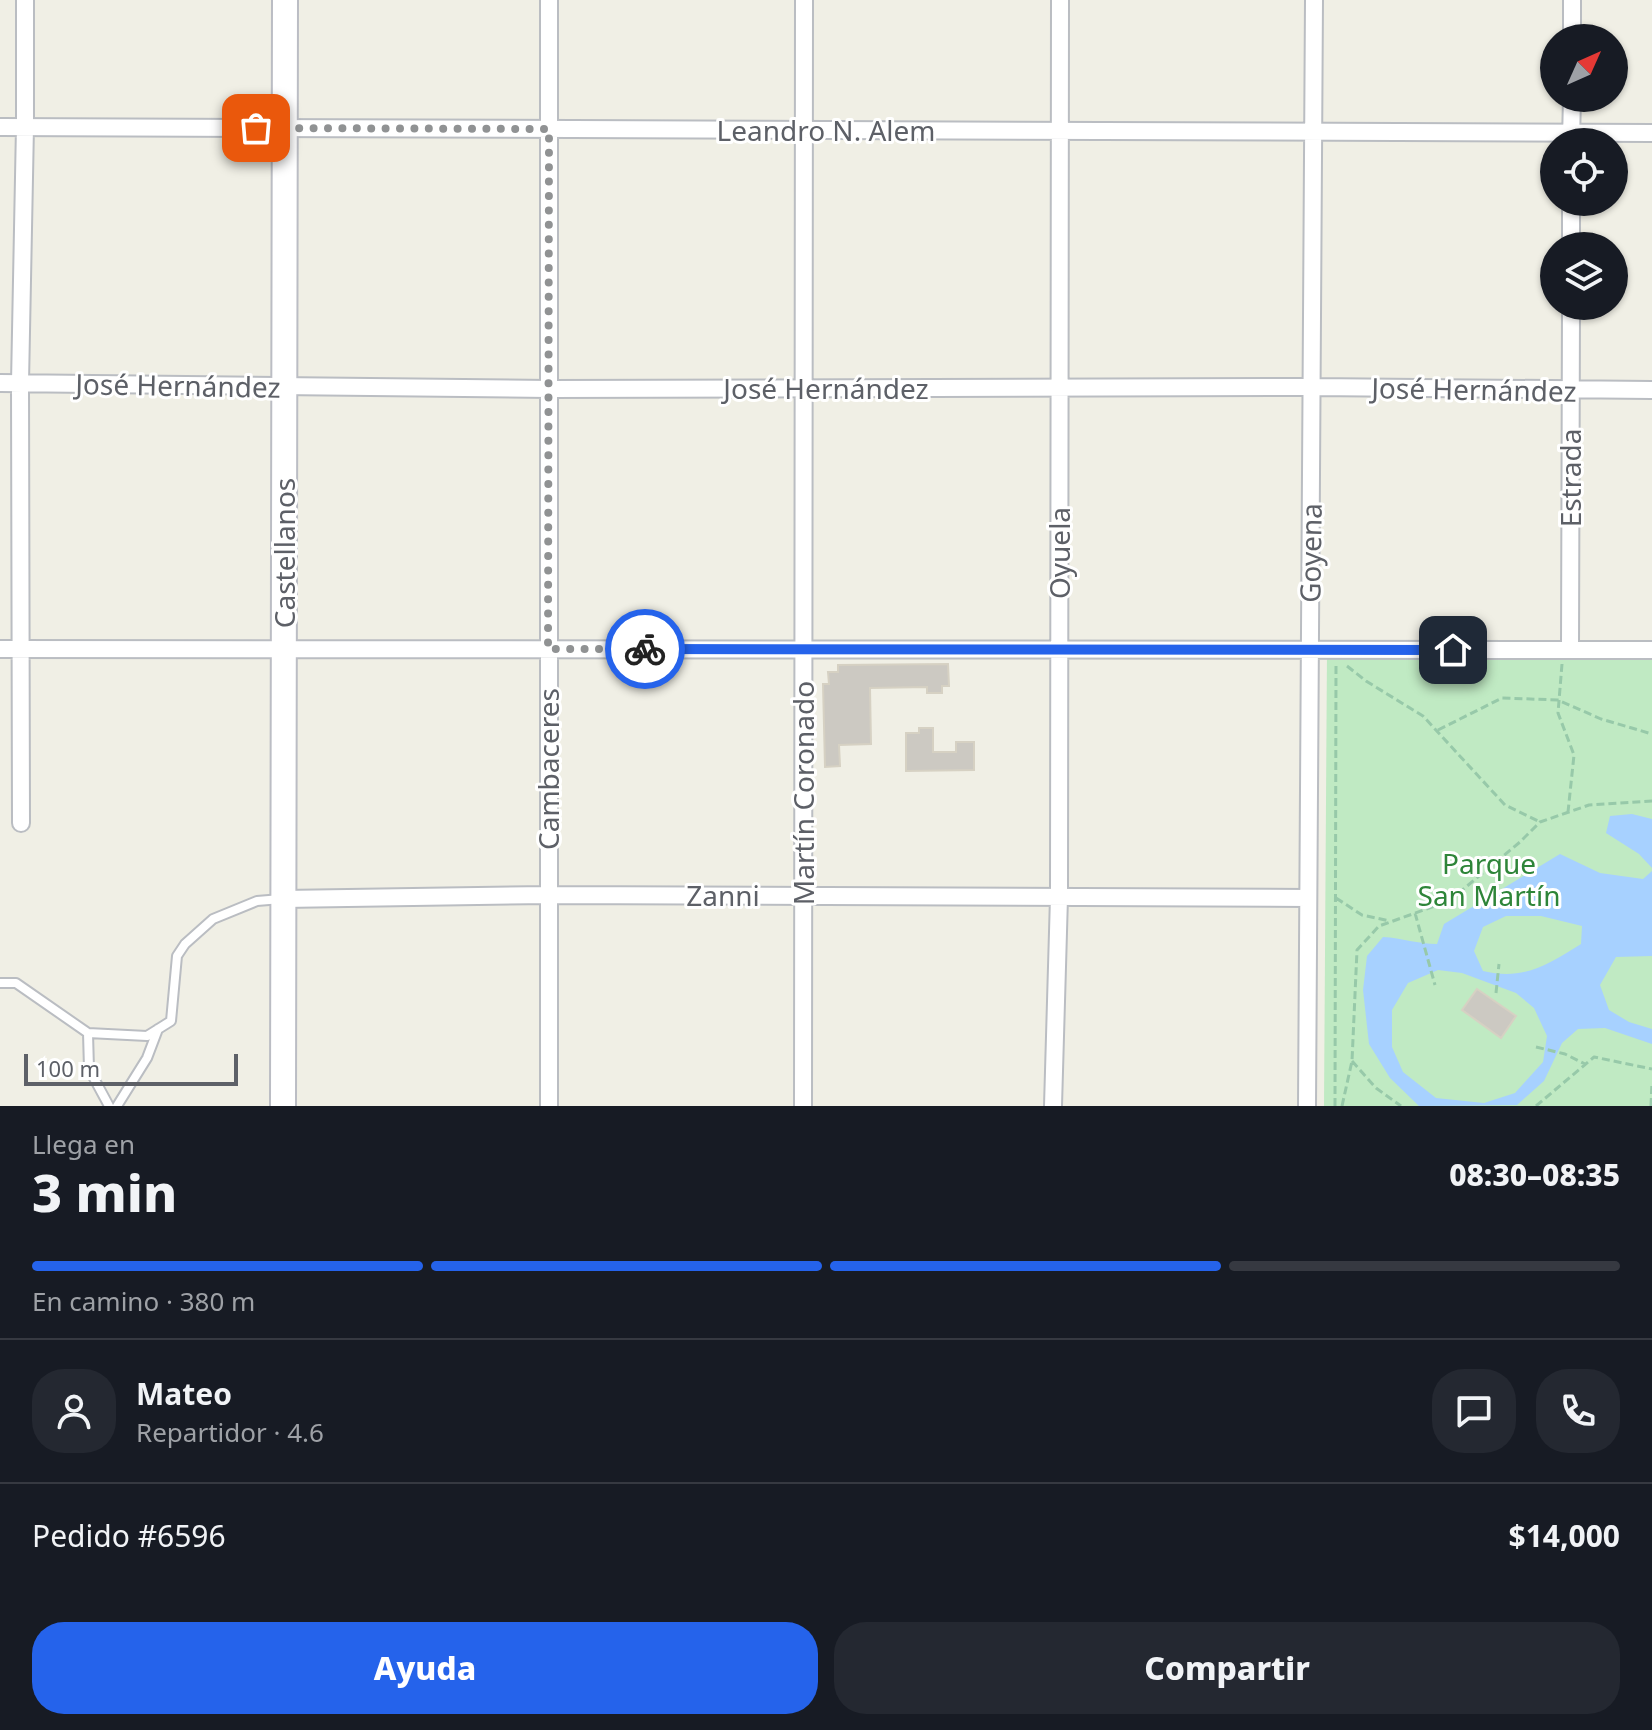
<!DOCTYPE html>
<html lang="es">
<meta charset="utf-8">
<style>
:root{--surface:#171b24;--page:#242831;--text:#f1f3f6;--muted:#9ea1a6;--line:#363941;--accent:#2563eb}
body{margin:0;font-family:"Noto Sans",sans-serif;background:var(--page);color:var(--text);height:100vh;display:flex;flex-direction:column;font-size:30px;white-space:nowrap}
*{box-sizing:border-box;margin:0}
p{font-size:26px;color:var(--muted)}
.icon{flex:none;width:44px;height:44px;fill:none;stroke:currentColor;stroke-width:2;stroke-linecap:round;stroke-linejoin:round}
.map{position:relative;height:1106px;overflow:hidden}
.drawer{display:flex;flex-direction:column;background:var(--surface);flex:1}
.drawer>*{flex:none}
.needle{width:52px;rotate:45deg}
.tools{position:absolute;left:1540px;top:24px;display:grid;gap:16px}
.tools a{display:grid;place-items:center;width:88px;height:88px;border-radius:50%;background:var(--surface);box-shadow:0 2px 6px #0004;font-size:40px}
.scale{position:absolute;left:24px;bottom:20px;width:214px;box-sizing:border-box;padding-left:8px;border:4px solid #5d6067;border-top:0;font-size:22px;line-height:28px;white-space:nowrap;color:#5d6067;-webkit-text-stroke:6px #fff;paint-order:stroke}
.pin{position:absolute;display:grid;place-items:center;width:68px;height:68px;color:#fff;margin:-34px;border-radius:16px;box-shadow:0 4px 12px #0006}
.courier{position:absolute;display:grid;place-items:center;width:80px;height:80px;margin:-40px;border:6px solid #2563eb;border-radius:50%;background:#fff;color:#222;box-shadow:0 2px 10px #0007}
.summary em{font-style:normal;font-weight:800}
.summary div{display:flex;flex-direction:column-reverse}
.summary{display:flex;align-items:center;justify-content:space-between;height:136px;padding:0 32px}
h1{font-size:52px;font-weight:800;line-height:60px}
.bar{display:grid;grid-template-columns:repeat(4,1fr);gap:12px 8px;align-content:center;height:96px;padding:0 32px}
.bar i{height:10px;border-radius:6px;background:var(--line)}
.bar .on{background:var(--accent)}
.bar p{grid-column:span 4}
.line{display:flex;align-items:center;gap:20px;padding:0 32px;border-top:2px solid var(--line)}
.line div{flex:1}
.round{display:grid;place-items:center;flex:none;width:84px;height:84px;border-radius:32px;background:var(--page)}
.primary-button{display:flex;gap:16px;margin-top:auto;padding:16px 32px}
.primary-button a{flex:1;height:92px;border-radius:32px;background:var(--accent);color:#fff;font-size:32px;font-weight:800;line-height:92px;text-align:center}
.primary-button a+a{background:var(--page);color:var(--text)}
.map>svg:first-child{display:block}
.green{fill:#c0eac3}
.water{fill:#a7d1ff;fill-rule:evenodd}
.building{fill:#ccc9c2;stroke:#d6d1c3;stroke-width:2}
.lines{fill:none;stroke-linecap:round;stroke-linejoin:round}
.lane-casing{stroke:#babdc2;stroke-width:12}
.street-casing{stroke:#babdc2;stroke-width:20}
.secondary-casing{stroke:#bbbdc4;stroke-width:28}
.path{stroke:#97c9a9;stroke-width:3;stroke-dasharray:8 4;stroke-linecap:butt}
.lane{stroke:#fff;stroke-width:8}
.street{stroke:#fff;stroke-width:16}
.secondary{stroke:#fff;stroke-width:24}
.done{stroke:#909293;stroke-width:8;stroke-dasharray:0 14.4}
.route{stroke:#2563eb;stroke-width:10}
.labels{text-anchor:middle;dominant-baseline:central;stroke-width:6;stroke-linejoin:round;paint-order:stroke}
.street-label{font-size:28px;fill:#5d6067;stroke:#fff}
.park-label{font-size:28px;fill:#2e8539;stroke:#fff}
</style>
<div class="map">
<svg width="1652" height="1106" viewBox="0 0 1652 1106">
<rect width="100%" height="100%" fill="#f0efe5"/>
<path class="green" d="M1327,649L1652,653V1106H1324Z"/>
<path class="water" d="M1632,814L1652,819V868L1639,854L1606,833L1610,816Z
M1560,854L1600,873L1643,879L1652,871V956L1616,957L1600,985L1609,1010L1629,1022L1652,1029V1044L1605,1028L1578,1029L1562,1043L1544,1081L1517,1105L1419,1106L1390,1078L1369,1044L1363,990L1367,956L1383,937C1402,938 1418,944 1437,944L1444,924ZM1506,916H1541L1582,926L1581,944C1547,965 1523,981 1483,971L1474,951L1483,927ZM1438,970L1462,973L1516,993L1534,1008L1547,1036L1543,1062L1515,1093L1484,1103L1436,1098L1403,1072L1392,1047V1010L1408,983Z"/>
<path class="building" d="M948,664L949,686H942V693H927V687L870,688L871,744L839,745L840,766L825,767L823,684H829L828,672H838V665Z
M919,728H933V752H956V742H974V770L906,771V733H919Z
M1477,989L1516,1016L1501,1038L1462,1010Z"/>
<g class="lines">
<g class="lane-casing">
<path id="lane" d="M0,983H16L88,1033L147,1036L171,1021L177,956L185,944L213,919L257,901L281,899
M88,1033L89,1069L109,1106
M117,1106L147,1058L158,1029"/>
</g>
<g class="street-casing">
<path id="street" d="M1572,38V0
M0,127L1652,133
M1571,140L1572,98
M1571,246V202
M0,383L549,389L1313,387L1652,390
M0,649L1652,650
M1570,650L1571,306
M21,823L20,383L25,126V0
M283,899L548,895L1308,898
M549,1106V0
M803,1106L804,0
M1053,1106L1059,897L1060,0
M1307,1106L1314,0"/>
</g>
<g class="secondary-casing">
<path id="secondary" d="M283,1106L285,0"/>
</g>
<path class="path" d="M1562,664L1558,713L1574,755L1568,812
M1347,666L1366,681L1423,716L1505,805L1540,822
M1438,730L1502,698L1558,700L1601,719L1652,734
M1336,898L1362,915L1390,921
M1415,913L1435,985
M1496,993L1499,964
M1536,1047L1565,1054L1585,1064
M1352,1061L1376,1088L1401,1106
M1335,1106L1336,665
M1342,1106L1352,1061L1357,950L1379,926L1449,901L1520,842L1540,822L1589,805L1652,801
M1536,1106L1594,1057L1652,1069
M1651,1106L1652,1082"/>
<use href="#lane" class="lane"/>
<use href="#street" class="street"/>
<use href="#secondary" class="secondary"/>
</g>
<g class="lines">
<path class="done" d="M256,128L549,129L548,649H645"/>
<path class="route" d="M645,649L1453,650"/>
</g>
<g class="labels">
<g class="street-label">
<text x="826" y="130">Leandro N. Alem</text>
<text transform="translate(178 385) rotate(1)">José Hernández</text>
<text x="826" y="388">José Hernández</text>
<text transform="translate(1474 389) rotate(1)">José Hernández</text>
<text transform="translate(1570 478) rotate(-90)">Estrada</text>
<text transform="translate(284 553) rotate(-90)">Castellanos</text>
<text transform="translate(1059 553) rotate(-90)">Oyuela</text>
<text transform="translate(1310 553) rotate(-89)">Goyena</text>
<text transform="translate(548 769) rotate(-90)">Cambaceres</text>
<text transform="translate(803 793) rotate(-90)">Martín Coronado</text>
<text x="723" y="895">Zanni</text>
</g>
<g class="park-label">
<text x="1489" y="863">Parque<tspan x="1489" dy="32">San Martín</tspan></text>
</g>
</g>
</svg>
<div class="tools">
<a><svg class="needle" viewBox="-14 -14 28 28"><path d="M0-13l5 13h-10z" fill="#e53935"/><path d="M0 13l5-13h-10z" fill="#9ea1a6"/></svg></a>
<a><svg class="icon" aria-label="locate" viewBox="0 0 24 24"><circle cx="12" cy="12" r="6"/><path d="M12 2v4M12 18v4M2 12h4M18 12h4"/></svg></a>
<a><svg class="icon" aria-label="layers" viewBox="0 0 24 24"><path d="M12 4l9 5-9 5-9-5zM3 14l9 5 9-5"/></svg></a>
</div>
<div class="scale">100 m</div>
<div class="pin" style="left:256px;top:128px;background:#ea580c"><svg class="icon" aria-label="bag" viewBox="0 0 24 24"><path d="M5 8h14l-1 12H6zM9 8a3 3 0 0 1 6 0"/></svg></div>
<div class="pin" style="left:1453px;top:650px;background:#1f2937"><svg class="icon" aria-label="home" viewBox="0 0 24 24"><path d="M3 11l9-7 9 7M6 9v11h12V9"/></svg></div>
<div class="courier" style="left:645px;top:649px"><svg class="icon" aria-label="bike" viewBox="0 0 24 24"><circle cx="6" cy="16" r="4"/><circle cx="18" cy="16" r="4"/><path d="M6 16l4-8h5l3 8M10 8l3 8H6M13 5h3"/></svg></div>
</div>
<section class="drawer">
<div class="summary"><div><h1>3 min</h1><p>Llega en</p></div><em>08:30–08:35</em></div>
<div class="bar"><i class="on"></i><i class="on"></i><i class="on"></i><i></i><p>En camino · 380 m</p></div>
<div class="line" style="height:144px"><a class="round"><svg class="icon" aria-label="person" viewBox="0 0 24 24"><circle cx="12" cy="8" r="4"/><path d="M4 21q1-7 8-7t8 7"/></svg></a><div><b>Mateo</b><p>Repartidor · 4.6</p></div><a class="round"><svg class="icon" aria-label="chat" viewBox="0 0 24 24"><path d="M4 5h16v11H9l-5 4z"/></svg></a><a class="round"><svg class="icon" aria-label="phone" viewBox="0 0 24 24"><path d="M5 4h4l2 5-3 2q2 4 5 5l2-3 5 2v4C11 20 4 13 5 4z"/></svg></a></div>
<div class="line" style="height:104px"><div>Pedido #6596</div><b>$14,000</b></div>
<div class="primary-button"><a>Ayuda</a><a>Compartir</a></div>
</section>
